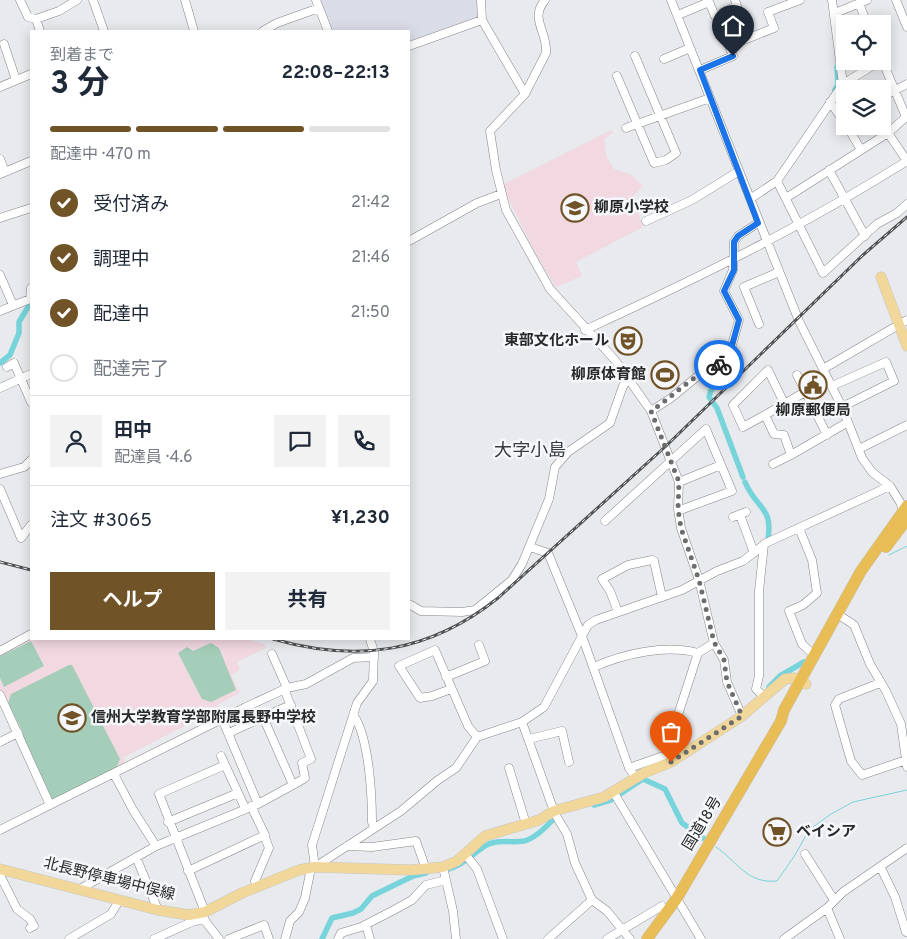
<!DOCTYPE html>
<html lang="ja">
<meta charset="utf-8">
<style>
:root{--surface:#fff;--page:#f2f2f3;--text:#1f2937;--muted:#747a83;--line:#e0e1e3;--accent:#705327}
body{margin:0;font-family:Overpass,"Noto Sans JP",sans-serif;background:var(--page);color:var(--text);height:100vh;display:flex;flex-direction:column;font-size:19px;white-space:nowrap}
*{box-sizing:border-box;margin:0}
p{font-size:16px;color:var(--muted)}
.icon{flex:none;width:28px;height:28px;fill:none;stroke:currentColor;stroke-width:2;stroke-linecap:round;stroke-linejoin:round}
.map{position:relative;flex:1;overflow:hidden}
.side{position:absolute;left:30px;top:30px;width:380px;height:610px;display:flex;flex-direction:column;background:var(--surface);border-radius:0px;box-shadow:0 2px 12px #0003}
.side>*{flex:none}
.buttons{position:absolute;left:836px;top:15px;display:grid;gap:10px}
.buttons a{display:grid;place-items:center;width:55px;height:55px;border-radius:0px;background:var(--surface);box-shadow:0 2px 12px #0003;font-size:25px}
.pin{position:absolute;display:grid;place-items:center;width:42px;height:42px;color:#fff;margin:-51px -21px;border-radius:50% 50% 50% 0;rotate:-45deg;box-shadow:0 0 5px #0007}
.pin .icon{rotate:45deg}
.courier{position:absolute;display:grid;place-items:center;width:50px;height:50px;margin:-25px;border:4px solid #1a73e8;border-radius:50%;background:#fff;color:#222;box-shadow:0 1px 6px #0007}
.overview em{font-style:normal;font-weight:700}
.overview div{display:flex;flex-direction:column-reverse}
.overview{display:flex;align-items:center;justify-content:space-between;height:85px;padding:0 20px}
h1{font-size:32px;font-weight:700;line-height:38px}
.bar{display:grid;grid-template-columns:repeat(4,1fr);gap:8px 5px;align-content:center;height:60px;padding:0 20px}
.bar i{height:6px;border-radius:4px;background:var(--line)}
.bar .active{background:var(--accent)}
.bar p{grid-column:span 4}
.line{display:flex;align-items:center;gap:12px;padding:0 20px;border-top:1px solid var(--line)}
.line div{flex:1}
.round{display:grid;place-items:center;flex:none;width:52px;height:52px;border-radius:0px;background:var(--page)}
ol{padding:0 20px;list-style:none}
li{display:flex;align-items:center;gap:15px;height:55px}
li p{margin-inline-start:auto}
li .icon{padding:5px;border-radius:50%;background:var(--accent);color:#fff;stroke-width:4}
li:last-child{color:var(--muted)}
li i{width:28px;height:28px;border:2px solid var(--line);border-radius:50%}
.button{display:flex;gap:10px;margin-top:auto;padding:10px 20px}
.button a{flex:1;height:58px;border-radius:0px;background:var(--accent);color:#fff;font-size:20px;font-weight:700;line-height:58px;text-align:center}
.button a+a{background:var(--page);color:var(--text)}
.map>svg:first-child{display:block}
.built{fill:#dadde8}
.education{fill:#f1d8e1}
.green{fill:#a4ceb9}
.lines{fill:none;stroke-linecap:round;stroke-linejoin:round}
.stream{stroke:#77d4da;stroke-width:1}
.canal{stroke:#77d4da;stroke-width:5.5}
.minor-casing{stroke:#85868a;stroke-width:9}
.major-casing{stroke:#c7c7c8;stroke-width:11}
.highway-casing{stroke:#c7c7c8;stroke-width:12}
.minor{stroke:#fff;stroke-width:8}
.major{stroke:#f1d79a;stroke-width:10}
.highway{stroke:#e8bd56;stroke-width:11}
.rail-casing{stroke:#515254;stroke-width:3}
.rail{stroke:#f6f7fb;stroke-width:1;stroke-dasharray:4;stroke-linecap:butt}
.done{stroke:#6b6d6f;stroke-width:5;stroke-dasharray:0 9}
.route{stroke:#1a73e8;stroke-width:6}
.labels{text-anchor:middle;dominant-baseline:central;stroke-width:5;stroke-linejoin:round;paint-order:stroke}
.poi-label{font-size:15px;font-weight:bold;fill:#28292a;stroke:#f6f7fb;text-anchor:start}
.street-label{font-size:15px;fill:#28292a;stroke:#f6f7fb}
.quarter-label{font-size:18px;fill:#393a3e;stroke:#f6f7fb}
</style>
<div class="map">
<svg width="907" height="939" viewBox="0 0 907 939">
<rect width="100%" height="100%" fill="#e8eaee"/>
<path class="built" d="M319,0H478L480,12L477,17L409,41V31H331Z"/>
<path class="education" d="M611,130L613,133L604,139L606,155L614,169L630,174L643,186L632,198L643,227L576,262L582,276L556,287L537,256L506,194L504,184Z
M31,636V639H248L264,644L266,648L237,662L240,670L231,675L240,693L217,705L222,717L208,724L204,716L124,757V765L52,800L22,737L23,733L0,690V652Z"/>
<path class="green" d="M31,641L44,666L4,687L0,678V656Z
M211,643L219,648L236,690L211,702L202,699L178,653L187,647L193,651Z
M69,665H72L120,759L116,769L52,800L50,799L22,737L23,733L8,703L11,694Z"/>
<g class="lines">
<path class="stream" d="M889,555L907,546
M716,847C738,862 747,884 777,881L795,855L809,830L831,814L853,802L907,790"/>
<path class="canal" d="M835,90L838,85L837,67
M731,359L725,376L711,390L709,397L717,408L743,477
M0,363L10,355L19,333V322L31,302
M745,482C757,511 775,506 767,544
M769,687L780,676L804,662
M643,779L665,789L682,823L703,838
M594,805L611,800L643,779
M445,870C461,867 472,854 485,846C496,839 511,843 524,841C537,838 549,823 558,815
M322,939L332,918L353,913L361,909L372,896L413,876L426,873"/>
<g class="minor-casing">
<path id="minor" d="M20,0L28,17L36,19L40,31
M93,0L104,31
M185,0L194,31
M316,0L328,31
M545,0C529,19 548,32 546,53L525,94L490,131L496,170L506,210L550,289L615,360L651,411L679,482L678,509L681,528L699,580L714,643L724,660L727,682L742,716
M671,0L799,321L842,407L862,458L872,472L890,486L900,502L904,513
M896,0L907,27
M859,3L867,24
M835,13L867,0
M678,15L709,2L715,16L737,6L735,0
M36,19L59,11L77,0
M482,20L525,94
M263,31L277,23L319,8
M4,44L16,80
M409,46L482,20L481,0
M664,59L690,48
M700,70L733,56L729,46L774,28L768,12L800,0
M617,76L654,163L666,160L676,153L635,56
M843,84L880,61
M0,87L31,74
M882,97L907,84
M830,102L845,123
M847,126L861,150
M626,128L710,98
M888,133L907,161
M0,159L5,172
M829,170L865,236
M0,174L31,161
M777,181L823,273L877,224L897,213L907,204
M786,198L888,133L906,117L882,60
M750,199L777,181L843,84L832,0
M0,218L31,208
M646,221L692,200L739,171
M409,241L477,203L501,194
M0,275L13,305
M0,311L30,299L31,288
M759,324L744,287L779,272
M585,330C696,279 804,226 907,161
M7,367L14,363L31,402
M823,369L907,320
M797,375L827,435
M832,386L886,362L894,381L842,407
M0,388L31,374
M805,392L765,415L774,434L784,435L791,455L848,422
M651,411L671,398L704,371L727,363L739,320L724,291L733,270L734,242L738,236L758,223
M765,415L743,427L733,405L768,370L784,403
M859,449L907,425
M773,464L791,455
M0,474L24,467L31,460
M679,482L721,465
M0,489L21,538L31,525
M740,515L754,553
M733,517L746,512
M605,521L706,429L732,491L683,509H678
M799,528L812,560L817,593L803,605L789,611L802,644L814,655
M530,547L548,553L582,636L588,625L596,620L682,590L717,571L743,561L766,543L890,486
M654,561L662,597
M409,604L421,611L462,612L475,610L512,580L522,564L549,499L555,467L568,452L610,423L623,386L629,377
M618,612L610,591L602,579L628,565L652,560
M842,617L854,625L870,664L886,691L901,724L907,767
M582,636L629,768L636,778
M370,639L374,652L373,681L357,703L319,823L312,845L315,867L401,811L438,780L456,768L477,737L522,722L544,707L582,636
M0,651L31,634
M272,654L287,688L285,691L311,759L302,763L305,778L293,785
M594,667C623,654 666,644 698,653
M446,677L485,661L479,645
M880,683L839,699L835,705L851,761L862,775L906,760
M451,689L432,696L420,698L399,666L435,650L468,726L477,737
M0,695L50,805
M764,697L756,689L759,676V591L764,544
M354,716C369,738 372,795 372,822L374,827
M222,719L258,804
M522,722L555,814L567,834L575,863L592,900L607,911L630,939
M229,733L263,717
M529,739L562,731L569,762
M0,742L18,733
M221,756L245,808
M509,768L526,824
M629,768L669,754L676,748L675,724L698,653L714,643
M114,774L133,810L156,846
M614,793L701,939
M168,822L238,793
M0,830L246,707L287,688L306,684L353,658L374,657
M347,846L372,847L416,841L426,869
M465,854L477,869L503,939
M805,854L834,900
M136,857L158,910
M443,867L453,911L456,939
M881,868L895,897L906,932
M188,871L265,835L251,806
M0,875L17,909L30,919L34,926L30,928
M257,887L255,881L269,848L264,835
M80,889L156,846L258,804L293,785L263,717L291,705
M827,908L840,939
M205,912L159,794L225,765
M202,917L219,939
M366,925L370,939
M69,939L111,914L119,901
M154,939L194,921L205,920
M229,939L264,925L269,939
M285,939L290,921L299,912L305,898L311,868
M338,939L341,933L361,927L394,910L412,900L426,885L446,880
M548,939L592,900
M607,939L662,906
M784,939L827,908L843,892L907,848"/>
</g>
<g class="major-casing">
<path id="major" d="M881,277L907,346
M0,869L158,910L189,915L205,912L242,893L299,870L315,867L411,870L443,867L457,861L485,836L539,820L554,811L604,797L644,773L671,762L742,716L785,679L795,678L806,684"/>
</g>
<g class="highway-casing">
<path id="highway" d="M886,547L907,519
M647,939L677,898L781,721L784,710L861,571L907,506"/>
</g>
<use href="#minor" class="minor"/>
<use href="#major" class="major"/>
<use href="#highway" class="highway"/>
<g class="rail-casing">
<path id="rail" d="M0,562L31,570
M273,639C357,663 429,653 498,598L666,446L863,255L907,217"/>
</g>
<use href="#rail" class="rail"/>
</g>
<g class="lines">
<path class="done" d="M671,762L742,716L727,682L724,660L714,642L699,580L681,528L678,509L679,482L651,411C673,397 694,373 719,365"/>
<path class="route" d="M719,365L728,360L739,320L724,291L734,270V242L738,236L758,223L700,70L733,56"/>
</g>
<defs>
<g id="school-ring" transform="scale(1.4375)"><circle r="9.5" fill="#f6f7fb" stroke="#705327" stroke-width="1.5"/><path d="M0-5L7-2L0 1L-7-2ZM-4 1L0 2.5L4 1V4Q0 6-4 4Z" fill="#705327"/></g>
<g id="theatre-ring" transform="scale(1.4375)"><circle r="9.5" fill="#f6f7fb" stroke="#705327" stroke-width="1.5"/><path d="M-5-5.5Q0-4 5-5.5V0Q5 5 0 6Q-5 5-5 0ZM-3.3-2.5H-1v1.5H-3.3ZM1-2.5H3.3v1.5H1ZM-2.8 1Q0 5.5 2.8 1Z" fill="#705327"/></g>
<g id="stadium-ring" transform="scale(1.4375)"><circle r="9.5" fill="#f6f7fb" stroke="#705327" stroke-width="1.5"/><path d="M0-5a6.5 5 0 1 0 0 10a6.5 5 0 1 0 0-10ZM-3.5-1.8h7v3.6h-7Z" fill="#705327"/></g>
<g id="civic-ring" transform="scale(1.4375)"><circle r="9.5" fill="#f6f7fb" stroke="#705327" stroke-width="1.5"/><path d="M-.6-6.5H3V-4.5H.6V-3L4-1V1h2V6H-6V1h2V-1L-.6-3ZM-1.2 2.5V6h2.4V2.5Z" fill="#705327"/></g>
<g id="supermarket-ring" transform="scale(1.4375)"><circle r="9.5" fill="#f6f7fb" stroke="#705327" stroke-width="1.5"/><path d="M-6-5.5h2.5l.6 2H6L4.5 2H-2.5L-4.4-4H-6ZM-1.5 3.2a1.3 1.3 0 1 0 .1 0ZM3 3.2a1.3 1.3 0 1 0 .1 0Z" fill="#705327"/></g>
</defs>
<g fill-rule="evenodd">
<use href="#school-ring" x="575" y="208"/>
<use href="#theatre-ring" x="628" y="341"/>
<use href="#stadium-ring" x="665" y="375"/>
<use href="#civic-ring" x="813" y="385"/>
<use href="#school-ring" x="72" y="718"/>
<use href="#supermarket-ring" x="777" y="832"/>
</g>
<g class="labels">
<g class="poi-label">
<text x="594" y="208">柳原小学校</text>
<text x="609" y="341" text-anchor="end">東部文化ホール</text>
<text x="646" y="375" text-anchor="end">柳原体育館</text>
<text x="813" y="411" text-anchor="middle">柳原郵便局</text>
<text x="91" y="718">信州大学教育学部附属長野中学校</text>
<text x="796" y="832">ベイシア</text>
</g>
<g class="street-label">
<text transform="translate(703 824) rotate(-59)">国道18号</text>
<text transform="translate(109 880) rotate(14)">北長野停車場中俣線</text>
</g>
<g class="quarter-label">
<text x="530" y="451">大字小島</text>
</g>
</g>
</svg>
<div class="buttons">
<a><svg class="icon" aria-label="locate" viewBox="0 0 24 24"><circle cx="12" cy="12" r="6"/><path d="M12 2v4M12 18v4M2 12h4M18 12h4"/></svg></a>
<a><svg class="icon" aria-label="layers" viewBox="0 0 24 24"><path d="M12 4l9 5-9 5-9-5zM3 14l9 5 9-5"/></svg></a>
</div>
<div class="pin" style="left:671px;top:762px;background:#ea580c"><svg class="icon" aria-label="bag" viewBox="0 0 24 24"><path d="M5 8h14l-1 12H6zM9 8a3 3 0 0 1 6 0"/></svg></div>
<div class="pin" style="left:733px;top:56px;background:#1f2937"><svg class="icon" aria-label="home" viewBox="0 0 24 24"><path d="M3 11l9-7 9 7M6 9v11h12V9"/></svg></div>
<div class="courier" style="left:719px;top:365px"><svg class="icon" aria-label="bike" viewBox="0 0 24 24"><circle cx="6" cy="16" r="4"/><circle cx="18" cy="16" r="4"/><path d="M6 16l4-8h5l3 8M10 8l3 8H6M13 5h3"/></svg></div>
<section class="side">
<div class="overview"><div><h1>3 分</h1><p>到着まで</p></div><em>22:08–22:13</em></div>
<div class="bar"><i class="active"></i><i class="active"></i><i class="active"></i><i></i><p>配達中 · 470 m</p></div>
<ol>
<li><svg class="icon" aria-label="check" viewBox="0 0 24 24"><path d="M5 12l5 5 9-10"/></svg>受付済み<p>21:42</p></li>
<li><svg class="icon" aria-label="check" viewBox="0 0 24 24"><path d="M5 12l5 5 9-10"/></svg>調理中<p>21:46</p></li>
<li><svg class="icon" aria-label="check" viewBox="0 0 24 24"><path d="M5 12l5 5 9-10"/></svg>配達中<p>21:50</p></li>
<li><i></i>配達完了</li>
</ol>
<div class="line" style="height:90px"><a class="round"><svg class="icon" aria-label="person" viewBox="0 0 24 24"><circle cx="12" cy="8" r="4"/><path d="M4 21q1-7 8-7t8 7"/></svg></a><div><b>田中</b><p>配達員 · 4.6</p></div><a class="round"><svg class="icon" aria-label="chat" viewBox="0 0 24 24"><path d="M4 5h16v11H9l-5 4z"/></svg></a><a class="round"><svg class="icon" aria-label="phone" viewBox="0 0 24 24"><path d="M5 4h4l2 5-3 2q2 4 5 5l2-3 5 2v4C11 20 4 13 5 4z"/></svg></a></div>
<div class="line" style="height:65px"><div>注文 #3065</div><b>¥1,230</b></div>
<div class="button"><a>ヘルプ</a><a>共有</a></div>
</section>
</div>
